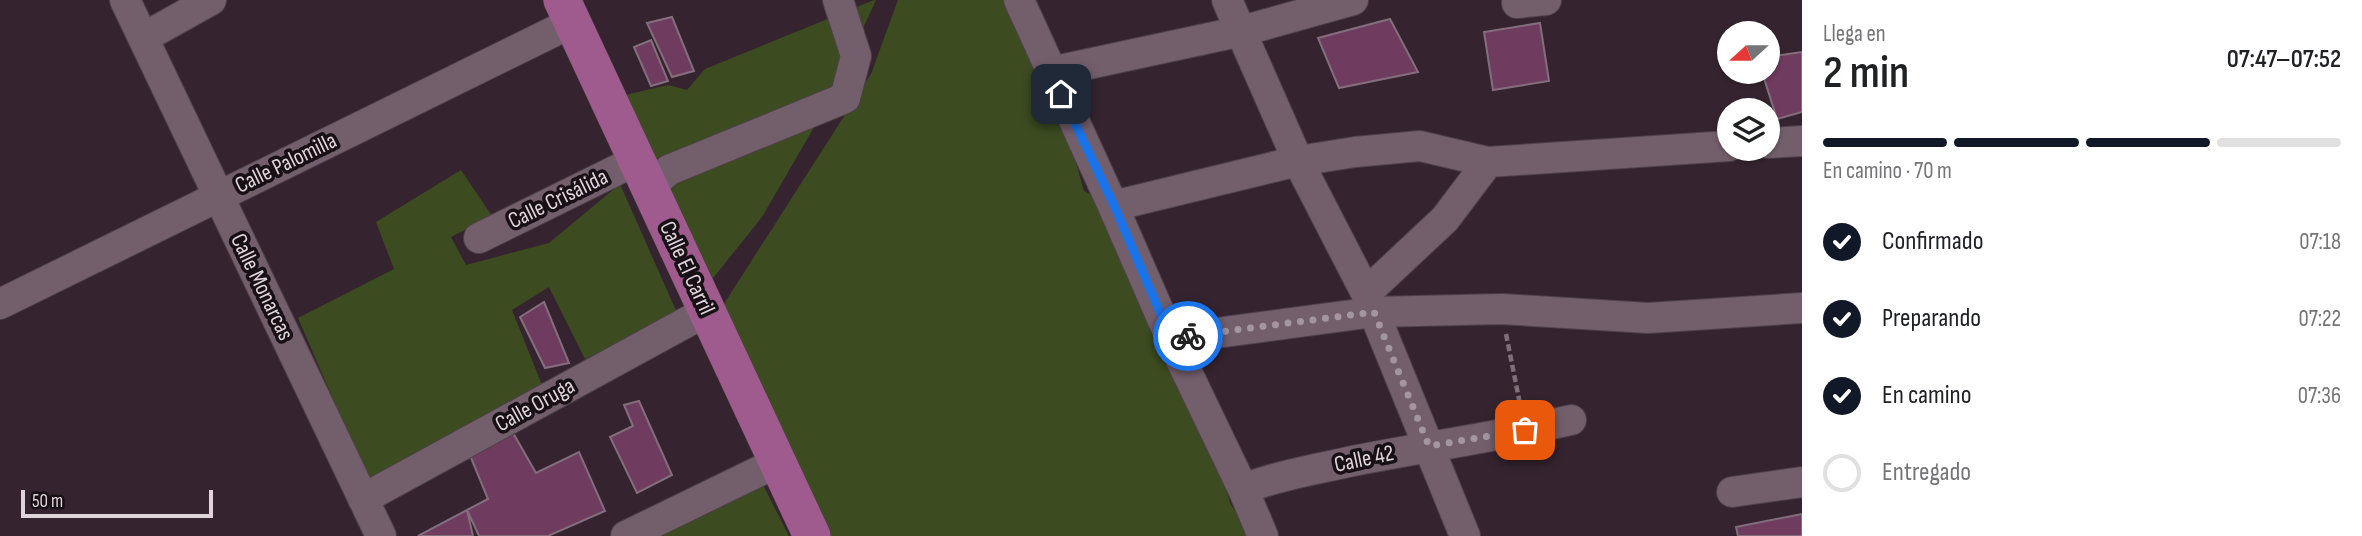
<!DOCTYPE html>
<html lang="es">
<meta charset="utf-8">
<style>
:root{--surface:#fff;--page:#f6f6f6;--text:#202124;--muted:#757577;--line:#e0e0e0;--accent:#111827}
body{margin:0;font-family:"Sofia Sans Condensed",sans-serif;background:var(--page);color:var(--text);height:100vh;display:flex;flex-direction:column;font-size:26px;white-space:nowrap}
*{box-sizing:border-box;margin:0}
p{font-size:23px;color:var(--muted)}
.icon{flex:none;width:38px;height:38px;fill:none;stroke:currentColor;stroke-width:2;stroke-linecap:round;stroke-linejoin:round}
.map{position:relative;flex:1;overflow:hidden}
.sheet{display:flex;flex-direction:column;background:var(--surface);width:560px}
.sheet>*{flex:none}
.needle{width:46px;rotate:249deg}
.tools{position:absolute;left:1717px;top:21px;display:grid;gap:14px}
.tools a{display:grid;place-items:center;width:63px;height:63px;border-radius:50%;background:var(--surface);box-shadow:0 2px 5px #0004;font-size:35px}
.scale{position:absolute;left:21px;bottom:18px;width:192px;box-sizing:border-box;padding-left:7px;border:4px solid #dfd4db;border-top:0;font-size:19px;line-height:24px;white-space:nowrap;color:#dfd4db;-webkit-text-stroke:5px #171015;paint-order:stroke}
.pin{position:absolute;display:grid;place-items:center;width:60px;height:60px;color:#fff;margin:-30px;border-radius:14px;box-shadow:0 4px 10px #0006}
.courier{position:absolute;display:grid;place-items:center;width:70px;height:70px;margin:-35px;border:5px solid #1a73e8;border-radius:50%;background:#fff;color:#222;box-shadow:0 2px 9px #0007}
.head em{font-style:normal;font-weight:600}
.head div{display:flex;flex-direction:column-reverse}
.head{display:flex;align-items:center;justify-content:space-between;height:119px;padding:0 21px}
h1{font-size:46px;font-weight:600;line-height:52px}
.bar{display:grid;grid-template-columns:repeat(4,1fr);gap:10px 7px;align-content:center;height:84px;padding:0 21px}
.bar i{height:9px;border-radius:5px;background:var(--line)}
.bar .active{background:var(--accent)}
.bar p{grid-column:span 4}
ol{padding:0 21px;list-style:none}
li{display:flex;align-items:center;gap:21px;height:77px}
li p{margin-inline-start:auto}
li .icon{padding:7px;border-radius:50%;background:var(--accent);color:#fff;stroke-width:4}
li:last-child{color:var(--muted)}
li i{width:38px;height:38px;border:4px solid var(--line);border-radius:50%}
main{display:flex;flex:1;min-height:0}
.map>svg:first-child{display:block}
.green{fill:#3c4c20}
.building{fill:#6f3c60;stroke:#826e7c;stroke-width:2}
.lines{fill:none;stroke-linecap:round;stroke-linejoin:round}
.minor-casing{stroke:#4f414a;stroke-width:32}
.major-casing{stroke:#4f414a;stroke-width:38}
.path{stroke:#7e6f79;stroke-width:4.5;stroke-dasharray:7 3.5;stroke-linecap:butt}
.minor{stroke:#735f6c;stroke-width:30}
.major{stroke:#a05b8e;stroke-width:37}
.done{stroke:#a4969f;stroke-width:7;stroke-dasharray:0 12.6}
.route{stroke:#1a73e8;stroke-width:9}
.labels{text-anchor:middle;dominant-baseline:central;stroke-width:7;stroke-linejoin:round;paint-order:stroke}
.street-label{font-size:23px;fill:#dfd4db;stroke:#171015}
</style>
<main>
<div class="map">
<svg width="1802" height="536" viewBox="0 0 1802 536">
<rect width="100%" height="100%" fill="#35242f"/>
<path class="green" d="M874,0H876L831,98L762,217L706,287L617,97L668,85L687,90L705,69Z
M898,0H1007L1051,76L1084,191L1111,205L1218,456L1230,503L1251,536H815L713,321L871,74Z
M461,170L492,216L451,237L466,265L549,243L620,184L678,315L585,359L549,287L512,310L542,385L369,482L298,318L394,269L376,222Z
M762,483L789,536H653Z"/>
<path class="building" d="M672,17L694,71L672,77L647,23Z
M1390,19L1418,72L1339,88L1318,38Z
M1540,23L1549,81L1493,90L1484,32Z
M651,40L668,81L651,86L634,47Z
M1802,52V112L1777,119L1762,72H1768V57Z
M544,302L569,363L545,368L520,317Z
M639,401L672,475L637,493L610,437L633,426L624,405Z
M512,431L536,473L579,452L605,511L548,536H479L467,510L488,499L469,453Z
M467,510L473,536H418Z
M1802,514V536H1738L1736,527Z"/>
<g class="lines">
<g class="minor-casing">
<path id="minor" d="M125,0L381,536
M1019,0L1113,206L1171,339L1243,489L1263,536
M1227,0L1298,161L1366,293L1465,536
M1517,3L1546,0
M143,38L211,0
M1051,72L1242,31L1353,0
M1768,143L1802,141
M649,187L669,170L845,98L856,56L838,0
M1113,206L1298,161L1355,152L1420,146L1488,162L1729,146
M479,238L637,160
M1366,293L1445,219L1488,162
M0,304L573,22
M1171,339L1374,312L1502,309L1648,318L1802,308
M1243,489C1277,476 1312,470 1348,462C1422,447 1497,437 1571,420
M1732,492L1802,482
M363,499L707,311
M626,536L778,462"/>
</g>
<g class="major-casing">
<path id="major" d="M562,0L812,536"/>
</g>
<path class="path" d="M1506,334L1520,404"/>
<use href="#minor" class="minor"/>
<use href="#major" class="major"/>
</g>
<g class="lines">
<path class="done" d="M1188,336L1374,312L1429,446L1525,430"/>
<path class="route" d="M1061,94L1114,205L1171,338L1188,336"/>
</g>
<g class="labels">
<g class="street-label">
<text transform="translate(286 163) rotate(-26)">Calle Palomilla</text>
<text transform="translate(558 199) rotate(-26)">Calle Crisálida</text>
<text transform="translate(687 268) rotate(65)">Calle El Carril</text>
<text transform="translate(262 287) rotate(64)">Calle Monarcas</text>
<text transform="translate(535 405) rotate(-29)">Calle Oruga</text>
<text transform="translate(1364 459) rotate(-12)">Calle 42</text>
</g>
</g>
</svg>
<div class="tools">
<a><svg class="needle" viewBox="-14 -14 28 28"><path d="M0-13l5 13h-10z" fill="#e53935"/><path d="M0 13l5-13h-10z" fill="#757577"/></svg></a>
<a><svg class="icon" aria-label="layers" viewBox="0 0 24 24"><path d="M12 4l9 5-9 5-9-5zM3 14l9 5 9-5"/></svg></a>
</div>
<div class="scale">50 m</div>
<div class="pin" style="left:1525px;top:430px;background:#ea580c"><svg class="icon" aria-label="bag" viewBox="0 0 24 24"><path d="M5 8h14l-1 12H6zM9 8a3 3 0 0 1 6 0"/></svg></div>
<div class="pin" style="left:1061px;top:94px;background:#1f2937"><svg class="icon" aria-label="home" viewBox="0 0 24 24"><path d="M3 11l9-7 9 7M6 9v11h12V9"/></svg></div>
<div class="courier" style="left:1188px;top:336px"><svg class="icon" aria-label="bike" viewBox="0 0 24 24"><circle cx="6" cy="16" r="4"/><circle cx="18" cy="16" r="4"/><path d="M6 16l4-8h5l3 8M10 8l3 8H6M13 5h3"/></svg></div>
</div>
<section class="sheet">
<div class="head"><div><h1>2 min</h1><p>Llega en</p></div><em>07:47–07:52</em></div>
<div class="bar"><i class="active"></i><i class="active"></i><i class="active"></i><i></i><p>En camino · 70 m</p></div>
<ol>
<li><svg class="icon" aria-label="check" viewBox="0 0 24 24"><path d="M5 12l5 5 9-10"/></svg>Confirmado<p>07:18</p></li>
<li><svg class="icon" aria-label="check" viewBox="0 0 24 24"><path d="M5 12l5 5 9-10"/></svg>Preparando<p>07:22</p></li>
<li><svg class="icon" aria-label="check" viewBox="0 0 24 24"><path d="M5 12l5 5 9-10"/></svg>En camino<p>07:36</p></li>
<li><i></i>Entregado</li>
</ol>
</section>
</main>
